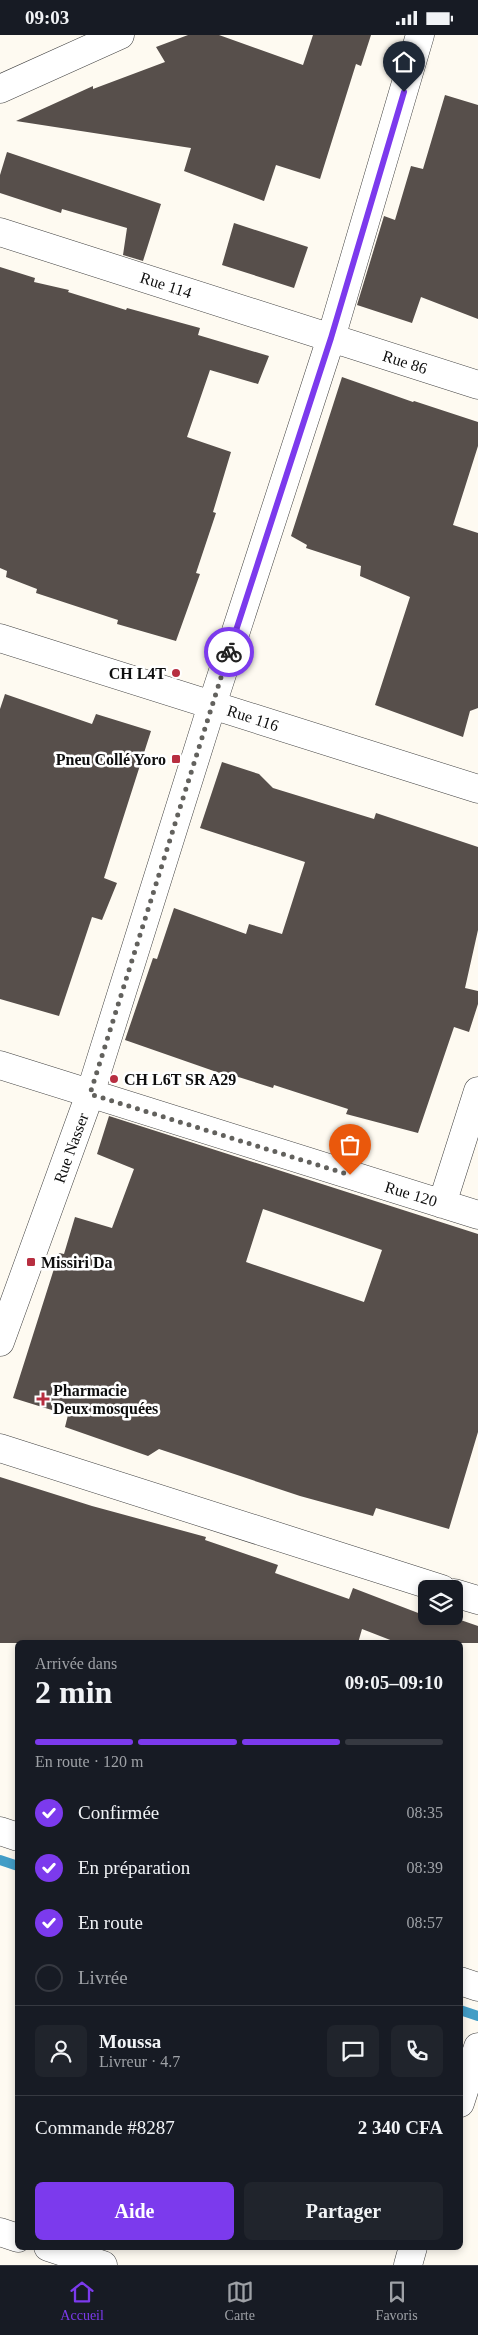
<!DOCTYPE html>
<html lang="fr">
<meta charset="utf-8">
<style>
:root{--surface:#171b24;--page:#20242c;--text:#f1f3f6;--muted:#9ea1a6;--line:#363941;--accent:#7c3aed}
body{margin:0;font-family:Georgia,serif;background:var(--page);color:var(--text);height:100vh;display:flex;flex-direction:column;font-size:19px;white-space:nowrap}
*{box-sizing:border-box;margin:0}
p{font-size:16px;color:var(--muted)}
.icon{flex:none;width:28px;height:28px;fill:none;stroke:currentColor;stroke-width:2;stroke-linecap:round;stroke-linejoin:round}
.map{position:relative;flex:1;overflow:hidden}
.drawer{position:absolute;left:15px;top:1605px;width:448px;height:610px;display:flex;flex-direction:column;background:var(--surface);border-radius:8px;box-shadow:0 2px 8px #0003}
.drawer>*{flex:none}
.controls{position:absolute;left:418px;top:1545px;display:grid;gap:10px}
.controls a{display:grid;place-items:center;width:45px;height:45px;border-radius:8px;background:var(--surface);box-shadow:0 2px 8px #0003;font-size:25px}
.pin{position:absolute;display:grid;place-items:center;width:42px;height:42px;color:#fff;margin:-51px -21px;border-radius:50% 50% 50% 0;rotate:-45deg;box-shadow:0 0 5px #0007}
.pin .icon{rotate:45deg}
.courier{position:absolute;display:grid;place-items:center;width:50px;height:50px;margin:-25px;border:4px solid #7c3aed;border-radius:50%;background:#fff;color:#222;box-shadow:0 1px 6px #0007}
.overview em{font-style:normal;font-weight:600}
.overview div{display:flex;flex-direction:column-reverse}
.overview{display:flex;align-items:center;justify-content:space-between;height:85px;padding:0 20px}
h1{font-size:32px;font-weight:600;line-height:38px}
.bar{display:grid;grid-template-columns:repeat(4,1fr);gap:8px 5px;align-content:center;height:60px;padding:0 20px}
.bar i{height:6px;border-radius:4px;background:var(--line)}
.bar .active{background:var(--accent)}
.bar p{grid-column:span 4}
.line{display:flex;align-items:center;gap:12px;padding:0 20px;border-top:1px solid var(--line)}
.line div{flex:1}
.round{display:grid;place-items:center;flex:none;width:52px;height:52px;border-radius:8px;background:var(--page)}
ol{padding:0 20px;list-style:none}
li{display:flex;align-items:center;gap:15px;height:55px}
li p{margin-inline-start:auto}
li .icon{padding:5px;border-radius:50%;background:var(--accent);color:#fff;stroke-width:4}
li:last-child{color:var(--muted)}
li i{width:28px;height:28px;border:2px solid var(--line);border-radius:50%}
.primary-button{display:flex;gap:10px;margin-top:auto;padding:10px 20px}
.primary-button a{flex:1;height:58px;border-radius:8px;background:var(--accent);color:#fff;font-size:20px;font-weight:600;line-height:58px;text-align:center}
.primary-button a+a{background:var(--page);color:var(--text)}
.status{display:flex;justify-content:space-between;align-items:center;height:35px;padding:0 25px;background:var(--surface);direction:ltr}
.status svg{height:14px;fill:currentColor}
.dock{display:flex;justify-content:space-around;align-items:center;height:70px;border-top:1px solid var(--line);background:var(--surface);font-size:14px;color:var(--muted)}
.dock a{display:grid;justify-items:center;gap:2px}
.dock .active{color:var(--accent)}
.map>svg:first-child{display:block}
.lines{fill:none;stroke-linecap:round;stroke-linejoin:round}
.stream{stroke:#439dc6;stroke-width:10}
.building{fill:#574f4b;fill-rule:evenodd}
.street-casing{stroke:#414141;stroke-width:29}
.street{stroke:#fff;stroke-width:28}
.done{stroke:#62615d;stroke-width:5;stroke-dasharray:0 9}
.route{stroke:#7c3aed;stroke-width:6}
.poi-dot{fill:#b72e40;stroke:#fff;stroke-width:2}
.labels{text-anchor:middle;dominant-baseline:central;stroke-width:5;stroke-linejoin:round;paint-order:stroke}
.street-label{font-size:16px;fill:#0e0e0e;stroke:#fff}
.poi-label{font-size:16px;font-weight:bold;fill:#0e0e0e;stroke:#fff;text-anchor:start}
</style>
<div class="status"><b>09:03</b><svg viewBox="0 0 49 12"><path d="M0 12V9h3v3zM5 12V6h3v6zM10 12V3h3v9zM15 12V0h3v12zM26 1h20v11H26zM47 4h2v5h-2z"/></svg></div>
<div class="map">
<svg width="478" height="2230" viewBox="0 0 478 2230">
<rect width="100%" height="100%" fill="#fefaf1"/>
<g class="lines">
<path class="stream" d="M0,1825L18,1831
M460,1975L478,1981"/>
</g>
<path class="building" d="M188,0H219L303,30L313,0H371L361,31L356,29L320,144L276,130L264,166L184,136L191,113L16,86L93,51V54L165,27L156,12Z
M445,60L478,70V284L421,262L412,288L357,270L384,181L395,185L411,131L423,134Z
M7,117L161,169L143,226L123,220L127,193L62,174L61,178L0,158V140Z
M234,188L308,212L294,253L222,230Z
M0,232L35,243L34,247L69,255L68,257L126,275L127,273L200,293L198,300L269,321L258,349L210,335L187,402L231,417L213,477L216,478L196,538L200,539L176,606L117,589L118,585L36,558L37,554L6,542L7,536L0,533Z
M342,342L413,367L414,366L478,387V411L453,490L478,498V673L470,676L463,702L375,670L410,562L360,541L361,531L306,513L307,510L291,501Z
M5,659L92,689L96,679L151,696L104,843L117,848L102,885L92,882L59,981L0,964V674Z
M222,727L259,739L273,753L374,784L376,778L478,812V895L465,953L478,956V969L469,997L454,992L418,1098L346,1079L348,1074L274,1050L273,1053L232,1040L231,1042L125,1005L153,923L157,924L174,873L246,899L249,889L282,899L305,827L200,793Z
M109,1081L478,1199V1397L449,1494L376,1473L373,1481L300,1461L159,1414L148,1421L65,1392L68,1380L13,1363L59,1218L64,1219L75,1182L112,1193L134,1134L97,1119ZM263,1174L382,1215L364,1267L246,1227Z
M0,1442L92,1471L206,1502L205,1505L278,1530L275,1538L349,1564L353,1553L426,1581H449L478,1591V1608H398L362,1594L358,1608H0Z"/>
<g class="lines">
<g class="street-casing">
<path id="street" d="M0,54L120,0
M0,197L478,350
M0,603L478,754
M0,1030L478,1180
M442,1169L478,1056
M0,1307L90,1059L212,670L331,303L420,0
M0,1413L442,1554
M454,1558L478,1565
M0,1796L18,1802
M460,1946L478,1952
M460,2068L478,2012
M0,2197L18,2203
M48,2212L103,2230
M408,2230L413,2212"/>
</g>
<use href="#street" class="street"/>
</g>
<g class="lines">
<path class="done" d="M229,617L90,1059L350,1140"/>
<path class="route" d="M229,617L331,303L404,57"/>
</g>
<g class="poi-dot">
<circle cx="176" cy="638" r="5"/>
<rect x="171" y="719" width="10" height="10" rx="2.5"/>
<circle cx="114" cy="1044" r="5"/>
<rect x="26" y="1222" width="10" height="10" rx="2.5"/>
<path d="M40.5 1356.5h5v5h5v5h-5v5h-5v-5h-5v-5h5z"/>
</g>
<g class="labels">
<g class="street-label">
<text transform="translate(166 250) rotate(18)">Rue 114</text>
<text transform="translate(405 327) rotate(18)">Rue 86</text>
<text transform="translate(253 683) rotate(18)">Rue 116</text>
<text transform="translate(71 1113) rotate(-70)">Rue Nasser</text>
<text transform="translate(411 1159) rotate(17)">Rue 120</text>
</g>
<g class="poi-label">
<text x="166" y="638" text-anchor="end">CH L4T</text>
<text x="166" y="724" text-anchor="end">Pneu Collé Yoro</text>
<text x="124" y="1044">CH L6T SR A29</text>
<text x="41" y="1227">Missiri Da</text>
<text x="53" y="1355">Pharmacie<tspan x="53" dy="18">Deux mosquées</tspan></text>
</g>
</g>
</svg>
<div class="controls">
<a><svg class="icon" aria-label="layers" viewBox="0 0 24 24"><path d="M12 4l9 5-9 5-9-5zM3 14l9 5 9-5"/></svg></a>
</div>
<div class="pin" style="left:350px;top:1140px;background:#ea580c"><svg class="icon" aria-label="bag" viewBox="0 0 24 24"><path d="M5 8h14l-1 12H6zM9 8a3 3 0 0 1 6 0"/></svg></div>
<div class="pin" style="left:404px;top:57px;background:#1f2937"><svg class="icon" aria-label="home" viewBox="0 0 24 24"><path d="M3 11l9-7 9 7M6 9v11h12V9"/></svg></div>
<div class="courier" style="left:229px;top:617px"><svg class="icon" aria-label="bike" viewBox="0 0 24 24"><circle cx="6" cy="16" r="4"/><circle cx="18" cy="16" r="4"/><path d="M6 16l4-8h5l3 8M10 8l3 8H6M13 5h3"/></svg></div>
<section class="drawer">
<div class="overview"><div><h1>2 min</h1><p>Arrivée dans</p></div><em>09:05–09:10</em></div>
<div class="bar"><i class="active"></i><i class="active"></i><i class="active"></i><i></i><p>En route · 120 m</p></div>
<ol>
<li><svg class="icon" aria-label="check" viewBox="0 0 24 24"><path d="M5 12l5 5 9-10"/></svg>Confirmée<p>08:35</p></li>
<li><svg class="icon" aria-label="check" viewBox="0 0 24 24"><path d="M5 12l5 5 9-10"/></svg>En préparation<p>08:39</p></li>
<li><svg class="icon" aria-label="check" viewBox="0 0 24 24"><path d="M5 12l5 5 9-10"/></svg>En route<p>08:57</p></li>
<li><i></i>Livrée</li>
</ol>
<div class="line" style="height:90px"><a class="round"><svg class="icon" aria-label="person" viewBox="0 0 24 24"><circle cx="12" cy="8" r="4"/><path d="M4 21q1-7 8-7t8 7"/></svg></a><div><b>Moussa</b><p>Livreur · 4.7</p></div><a class="round"><svg class="icon" aria-label="chat" viewBox="0 0 24 24"><path d="M4 5h16v11H9l-5 4z"/></svg></a><a class="round"><svg class="icon" aria-label="phone" viewBox="0 0 24 24"><path d="M5 4h4l2 5-3 2q2 4 5 5l2-3 5 2v4C11 20 4 13 5 4z"/></svg></a></div>
<div class="line" style="height:65px"><div>Commande #8287</div><b>2 340 CFA</b></div>
<div class="primary-button"><a>Aide</a><a>Partager</a></div>
</section>
</div>
<nav class="dock">
<a class="active"><svg class="icon" aria-label="home" viewBox="0 0 24 24"><path d="M3 11l9-7 9 7M6 9v11h12V9"/></svg>Accueil</a>
<a><svg class="icon" aria-label="map" viewBox="0 0 24 24"><path d="M3 6l6-2 6 2 6-2v14l-6 2-6-2-6 2zM9 4v14M15 6v14"/></svg>Carte</a>
<a><svg class="icon" aria-label="saved" viewBox="0 0 24 24"><path d="M7 4h10v16l-5-4-5 4z"/></svg>Favoris</a>
</nav>
